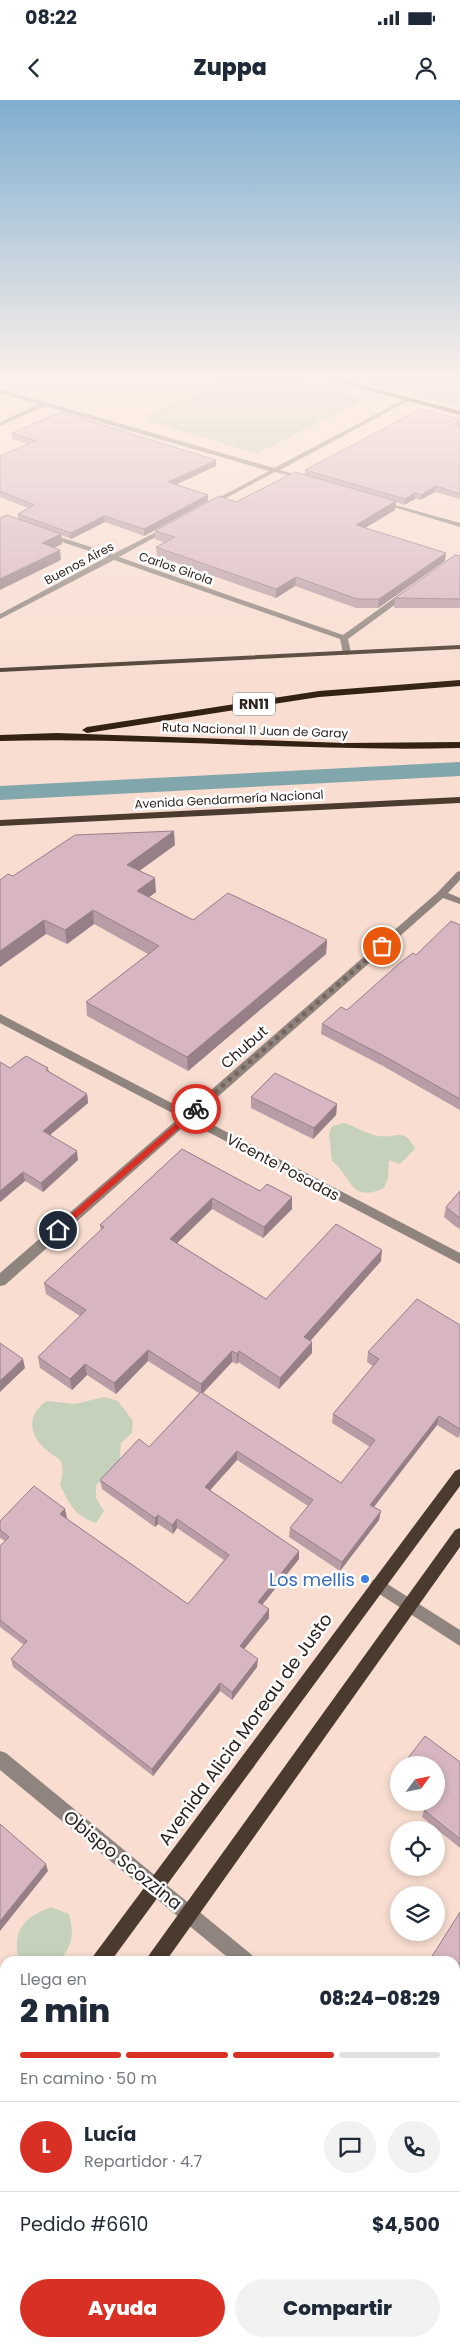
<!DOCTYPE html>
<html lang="es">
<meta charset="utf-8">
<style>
:root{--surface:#fff;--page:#f2f2f3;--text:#1f2937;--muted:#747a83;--line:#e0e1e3;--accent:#d93025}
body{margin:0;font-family:Poppins,sans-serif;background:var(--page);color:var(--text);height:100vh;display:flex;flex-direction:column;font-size:19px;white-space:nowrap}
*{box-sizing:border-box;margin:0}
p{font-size:16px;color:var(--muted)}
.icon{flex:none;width:28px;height:28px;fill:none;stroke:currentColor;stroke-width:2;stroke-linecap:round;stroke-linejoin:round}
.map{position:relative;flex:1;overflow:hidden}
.panel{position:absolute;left:0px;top:1856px;width:460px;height:391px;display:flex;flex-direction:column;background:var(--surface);border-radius:15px 15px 0 0;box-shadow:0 2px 8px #0003}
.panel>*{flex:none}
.needle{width:32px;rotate:57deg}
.buttons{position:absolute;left:390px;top:1656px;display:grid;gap:10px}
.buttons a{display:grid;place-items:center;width:55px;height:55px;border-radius:50%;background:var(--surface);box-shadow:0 2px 8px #0003;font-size:25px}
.pin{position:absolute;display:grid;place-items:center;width:42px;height:42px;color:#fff;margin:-21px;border:2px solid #fff;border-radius:50%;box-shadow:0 1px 5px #0007}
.courier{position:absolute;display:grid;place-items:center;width:50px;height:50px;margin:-25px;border:4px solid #d93025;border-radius:50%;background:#fff;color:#222;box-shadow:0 1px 6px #0007}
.summary em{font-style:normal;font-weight:800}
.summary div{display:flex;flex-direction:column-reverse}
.summary{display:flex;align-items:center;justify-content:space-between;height:85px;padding:0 20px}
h1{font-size:32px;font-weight:800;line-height:38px}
.bar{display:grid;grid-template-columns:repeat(4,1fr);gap:8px 5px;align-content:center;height:60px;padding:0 20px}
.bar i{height:6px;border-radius:4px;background:var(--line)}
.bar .selected{background:var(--accent)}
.bar p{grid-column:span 4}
.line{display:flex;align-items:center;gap:12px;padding:0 20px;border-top:1px solid var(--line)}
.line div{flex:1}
.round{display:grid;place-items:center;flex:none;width:52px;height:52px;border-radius:26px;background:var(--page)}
.cta{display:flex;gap:10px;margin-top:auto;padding:10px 20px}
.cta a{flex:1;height:58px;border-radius:30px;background:var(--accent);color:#fff;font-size:20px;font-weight:800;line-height:58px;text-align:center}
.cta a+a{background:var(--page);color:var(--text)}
.status{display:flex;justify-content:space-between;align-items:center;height:35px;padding:0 25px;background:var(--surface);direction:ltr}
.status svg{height:14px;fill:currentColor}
header{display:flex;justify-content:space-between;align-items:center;height:65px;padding:0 20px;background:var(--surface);font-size:22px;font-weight:800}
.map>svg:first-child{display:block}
.green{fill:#c6d1bc}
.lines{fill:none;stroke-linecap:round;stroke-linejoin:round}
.canal{fill:#81a6ab;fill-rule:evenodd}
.minor{fill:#8f857e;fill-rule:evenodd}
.major{fill:#4b3b2f;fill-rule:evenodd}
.highway{fill:#332214;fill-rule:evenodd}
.wall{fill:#b99da6}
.shaded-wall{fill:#967f87}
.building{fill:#d7b6c1;stroke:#967f87}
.route{fill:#d93025}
.done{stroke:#75655d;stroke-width:5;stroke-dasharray:0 9}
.shop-dot{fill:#3f7fe0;stroke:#fff;stroke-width:2}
.labels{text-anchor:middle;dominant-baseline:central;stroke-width:5;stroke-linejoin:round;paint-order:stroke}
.far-street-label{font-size:12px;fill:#2e241f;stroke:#fff}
.shield{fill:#fff;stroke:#6d6662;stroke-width:1}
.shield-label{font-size:14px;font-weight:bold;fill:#2e241f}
.street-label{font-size:15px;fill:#2e241f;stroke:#fff}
.near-shop-label{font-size:18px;fill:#366cbe;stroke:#fff;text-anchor:end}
.near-street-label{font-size:18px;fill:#2e241f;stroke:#fff}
</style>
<div class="status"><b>08:22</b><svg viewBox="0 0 49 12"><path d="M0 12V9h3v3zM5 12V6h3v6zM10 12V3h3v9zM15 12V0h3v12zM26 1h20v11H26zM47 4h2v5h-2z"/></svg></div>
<header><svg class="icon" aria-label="back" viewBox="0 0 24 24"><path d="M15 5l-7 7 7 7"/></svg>Zuppa<svg class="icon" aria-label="person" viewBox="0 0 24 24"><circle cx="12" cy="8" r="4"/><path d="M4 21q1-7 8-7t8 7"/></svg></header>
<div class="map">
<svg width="460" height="2247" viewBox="0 0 460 2247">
<rect width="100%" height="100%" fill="#f8ddd0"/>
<path class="green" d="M236,276H282L365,299L257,354L142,319Z
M342,276H460V307Z
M344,1023C355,1026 367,1034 378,1036C397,1039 404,1026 415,1049L400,1064L389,1060L388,1078L384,1088C349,1104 352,1076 332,1061L329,1034L332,1026Z
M104,1297L118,1301L133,1321L132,1333L121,1343L119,1366L96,1385V1398L104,1411L96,1423C74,1415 70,1405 60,1385C62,1377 64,1370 61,1362C59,1357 53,1356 49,1352C29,1337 25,1315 47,1301L75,1304Z
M51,1807L69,1814C74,1836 73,1842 60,1861H19C12,1830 23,1818 51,1807Z
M5,2197V2242L374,2243L372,2247H0V2205Z"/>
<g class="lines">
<path class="canal" d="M460,662V676L0,700V686Z"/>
<path class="minor" d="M0,289L274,368L405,299L410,300L280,370L307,378V380L275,372L207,408L204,406L205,405L269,371L45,306L0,326V322L39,304L0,293Z
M377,400L460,423V427L377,402Z
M166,427L172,428L119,457L343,535L404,491L411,493L348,539L351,553L347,555L343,553L340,539L114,460L0,519V514L107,457L44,436V432L113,454Z
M460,771V780L448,793L460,798V804L443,798L196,1016L460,1153V1164L189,1022L5,1185L0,1186V1173L180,1017L0,923V914L187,1011L438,792L457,772Z
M378,1478L460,1530V1546L373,1490L370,1485L373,1480Z
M0,1651L6,1653L252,1855L255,1861H232L0,1670Z
M455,2025L460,2027V2049L455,2047Z"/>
<path class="major" d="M316,276H327L460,311V315Z
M460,545V549L0,572V568Z
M460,697V703L0,726V720Z
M460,1369V1386L111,1861H91L94,1855L455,1371Z
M460,1428V1447L166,1861H146L149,1855L455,1430Z
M5,1980V2005L0,2007V1982Z
M5,2062V2087L0,2089V2064Z"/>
<path class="highway" d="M460,580V586L319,597L87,633L82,630L87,627L319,591Z
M57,633L345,643L460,642V648C306,652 154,637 0,641V635Z"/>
</g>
<path class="wall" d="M460,319V325L459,326H460V399L435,392L420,400L415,399L404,405L396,402L395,410L365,428L445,461L378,508H356L295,486L276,498L157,456L156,447L165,443L155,439V431L236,402L305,375V370Z
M12,333L216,366L176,385L208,395V401L144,436L105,422L71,439L61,435L62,444L54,447L61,460L18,419V414L28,408L0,397V356L28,344L12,339Z
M460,456V508H394L395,498Z
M175,745L139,771L156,792L149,797L193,820L327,840L326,854L188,971L87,916L86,902L148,854L94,824L67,844L46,834L13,776Z
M460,825V1010L383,966L321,934L322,924L347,910L416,855Z
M0,962L10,968H48L49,972L87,994L88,1003L50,1035L78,1060L43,1092L25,1081L0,1102Z
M251,997L337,1004L336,1015L313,1039L251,1008Z
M182,1049L260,1091L292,1097V1109L263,1138L212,1109L177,1143L266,1199L381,1161L310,1241L312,1242V1253L279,1289L238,1262L237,1264L232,1262L203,1293L341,1383L370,1347L332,1323L333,1314L373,1266L367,1262L368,1252L460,1225V1335L458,1338L437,1325L374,1407L379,1420L340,1471L289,1437L290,1428L308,1406L237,1360L210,1390L299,1451V1459L262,1505L269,1509V1518L244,1549L257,1567L232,1600L220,1591L153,1676L13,1567L11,1559L24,1545L0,1527V1446L5,1441L0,1438V1421L67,1418H66L188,1504L224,1460L177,1428L173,1434L158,1424L155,1427L102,1389L100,1380L149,1347L199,1293L148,1261L116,1294L87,1275L72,1290L40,1268L38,1257L80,1216L46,1194L44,1183L101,1131L100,1125Z
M460,1091V1129L455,1126L444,1117L446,1107Z
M408,1658L460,1662V1748L422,1717L424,1710L438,1690L436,1689V1665H406Z
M460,1812V1913L455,1909V1861Z
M460,2168V2247H412L415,2242H455V2176Z"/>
<path class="shaded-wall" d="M460,321V325L453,329L454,324Z
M216,360V366L168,388V382Z
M436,386L435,392L420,400L421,395Z
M415,393V399L404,405L405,399Z
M208,395V401L144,436V429Z
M396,401L395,410L355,434L356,425Z
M104,416L105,422L71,439V433Z
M61,434L62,444L43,453L42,443Z
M60,450L61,460L0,490V479Z
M446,453L445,461L378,508L379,499Z
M296,477L295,486L276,498V489Z
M174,731L175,745L128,779L127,765Z
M155,778L156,792L138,805L137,791Z
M93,810L94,824L67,844L65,830Z
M44,820L46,834L0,867V851Z
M327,840L326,854L188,971L187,957Z
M87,994L88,1003L44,1040L43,1031Z
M337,1004L336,1015L313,1039L314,1028Z
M77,1051L78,1060L43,1092L41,1083Z
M23,1072L25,1081L0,1102V1091Z
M292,1097V1109L263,1138L264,1127Z
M212,1098V1109L170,1150V1139Z
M382,1150L381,1161L304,1248V1237Z
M312,1242V1253L279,1289L280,1278Z
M148,1250V1261L116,1294L114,1283Z
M232,1251V1262L201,1295V1284Z
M239,1251L238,1262L237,1264V1254Z
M23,1259L25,1268L0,1292V1281Z
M85,1264L87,1275L72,1290L70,1279Z
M439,1316L437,1325L369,1413L370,1405Z
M237,1351V1360L205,1396V1387Z
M65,1409L67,1418L62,1423L60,1414Z
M381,1411L379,1420L340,1471L342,1462Z
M158,1415V1424L155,1427V1418Z
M177,1419V1428L173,1434L172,1425Z
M299,1451V1459L258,1510V1502Z
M269,1509V1518L240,1554V1546Z
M258,1559L257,1567L232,1600V1592Z
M220,1583V1591L153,1676L152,1669Z
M46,1764L48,1771L0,1831V1821Z"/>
<path class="building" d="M421,309L460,319V321L454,324L460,326V394L436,386L421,395L415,393L405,399L305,370Z
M61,312L216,360L168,382L208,395L144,429L104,416L71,433L18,414L34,405L0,391V356L35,341L12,333Z
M295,372L396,401L356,425L446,453L379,499H357L296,477L276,489L156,447L175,437L155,431L219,396L236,402Z
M7,415L61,434L42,443L60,450L0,479V418Z
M455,455L460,456V499L395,498Z
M174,731L127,765L155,778L137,791L193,820L228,793L327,840L187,957L86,902L159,846L93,810L65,830L44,820L0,851V780L8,774L13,776L75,735Z
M451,821L460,825V999L384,956L322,924L341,907L347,910L401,862L413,853L416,855Z
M26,956L48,968L46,970L87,994L43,1031L77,1051L41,1083L23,1072L0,1091V962L10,968Z
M275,973L337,1004L314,1028L251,997Z
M182,1049L260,1091L267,1084L292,1097L264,1127L212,1098L170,1139L266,1199L336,1124L382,1150L304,1237L312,1242L280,1278L239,1251L237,1254L232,1251L201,1284L148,1250L114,1283L85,1264L70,1279L38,1257L86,1210L44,1183L104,1127L100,1125Z
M460,1091V1118L457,1116L446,1107Z
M417,1199L460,1225V1329L439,1316L370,1405L381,1411L342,1462L290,1428L313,1400L237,1351L205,1387L299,1451L258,1502L269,1509L240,1546L258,1559L232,1592L220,1583L152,1669L11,1559L27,1541L0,1520V1446L9,1437L0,1430V1421L34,1386L65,1409L60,1414L188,1504L229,1455L177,1419L172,1425L158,1415L155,1418L100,1380L139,1339L149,1347L201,1292L341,1383L375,1340L333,1314L379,1259L368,1252Z
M0,1243L23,1259L0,1281Z
M425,1636L460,1662V1739L424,1710L429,1702H436V1693L442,1685L436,1680V1665H417L408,1658Z
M0,1724L46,1764L0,1821Z
M460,1812V1906L455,1901V1861H429Z
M460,2171V2247H415L417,2242H455V2180Z"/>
<linearGradient id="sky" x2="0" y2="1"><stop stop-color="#7faed0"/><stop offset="0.47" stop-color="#fcf0ea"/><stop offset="1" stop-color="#fcf0ea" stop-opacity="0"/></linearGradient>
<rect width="460" height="591" fill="url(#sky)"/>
<path class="route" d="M196,1006L200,1009L199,1011L60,1132H55V1128Z"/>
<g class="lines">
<path class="done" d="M196,1009L382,846"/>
</g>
<circle class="shop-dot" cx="365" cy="1479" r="5"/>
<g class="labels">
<g class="far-street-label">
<text transform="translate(79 463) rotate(-28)">Buenos Aires</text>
<text transform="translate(176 468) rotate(19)">Carlos Girola</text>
<text transform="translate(255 630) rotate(2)">Ruta Nacional 11 Juan de Garay</text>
<text transform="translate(229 699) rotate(-3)">Avenida Gendarmería Nacional</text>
</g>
<rect class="shield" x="233" y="592.5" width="42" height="23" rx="4"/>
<g class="shield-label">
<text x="254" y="604">RN11</text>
</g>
<g class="street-label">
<text transform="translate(244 947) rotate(-41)">Chubut</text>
<text transform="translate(283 1067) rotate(28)">Vicente Posadas</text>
</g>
<g class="near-shop-label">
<text x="355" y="1479">Los mellis</text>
</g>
<g class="near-street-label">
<text transform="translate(245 1629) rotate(-54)">Avenida Alicia Moreau de Justo</text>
<text transform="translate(123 1760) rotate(39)">Obispo Scozzina</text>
</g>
</g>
</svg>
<div class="buttons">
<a><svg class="needle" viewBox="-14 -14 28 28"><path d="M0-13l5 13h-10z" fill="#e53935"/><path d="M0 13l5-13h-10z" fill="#747a83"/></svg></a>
<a><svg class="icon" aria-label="locate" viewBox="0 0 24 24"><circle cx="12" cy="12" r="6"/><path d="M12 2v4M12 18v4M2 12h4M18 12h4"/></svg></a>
<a><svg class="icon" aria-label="layers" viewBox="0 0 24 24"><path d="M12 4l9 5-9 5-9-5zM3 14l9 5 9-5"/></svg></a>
</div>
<div class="pin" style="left:382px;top:846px;background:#ea580c"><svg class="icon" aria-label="bag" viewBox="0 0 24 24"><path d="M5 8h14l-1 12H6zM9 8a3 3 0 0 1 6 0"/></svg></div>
<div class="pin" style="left:58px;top:1130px;background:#1f2937"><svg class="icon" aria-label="home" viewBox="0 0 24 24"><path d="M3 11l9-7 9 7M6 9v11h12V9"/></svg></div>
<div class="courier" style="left:196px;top:1009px"><svg class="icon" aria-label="bike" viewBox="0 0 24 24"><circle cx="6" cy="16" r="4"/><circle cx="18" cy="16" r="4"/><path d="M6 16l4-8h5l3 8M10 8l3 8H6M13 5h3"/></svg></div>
<section class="panel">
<div class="summary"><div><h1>2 min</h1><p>Llega en</p></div><em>08:24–08:29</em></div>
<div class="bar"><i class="selected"></i><i class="selected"></i><i class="selected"></i><i></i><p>En camino · 50 m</p></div>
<div class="line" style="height:90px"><b class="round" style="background:var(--accent);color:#fff">L</b><div><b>Lucía</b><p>Repartidor · 4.7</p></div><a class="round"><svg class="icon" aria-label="chat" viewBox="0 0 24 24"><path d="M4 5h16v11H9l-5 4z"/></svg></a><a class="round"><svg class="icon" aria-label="phone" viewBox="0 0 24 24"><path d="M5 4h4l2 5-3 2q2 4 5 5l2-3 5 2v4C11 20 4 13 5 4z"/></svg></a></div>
<div class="line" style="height:65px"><div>Pedido #6610</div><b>$4,500</b></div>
<div class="cta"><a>Ayuda</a><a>Compartir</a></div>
</section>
</div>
